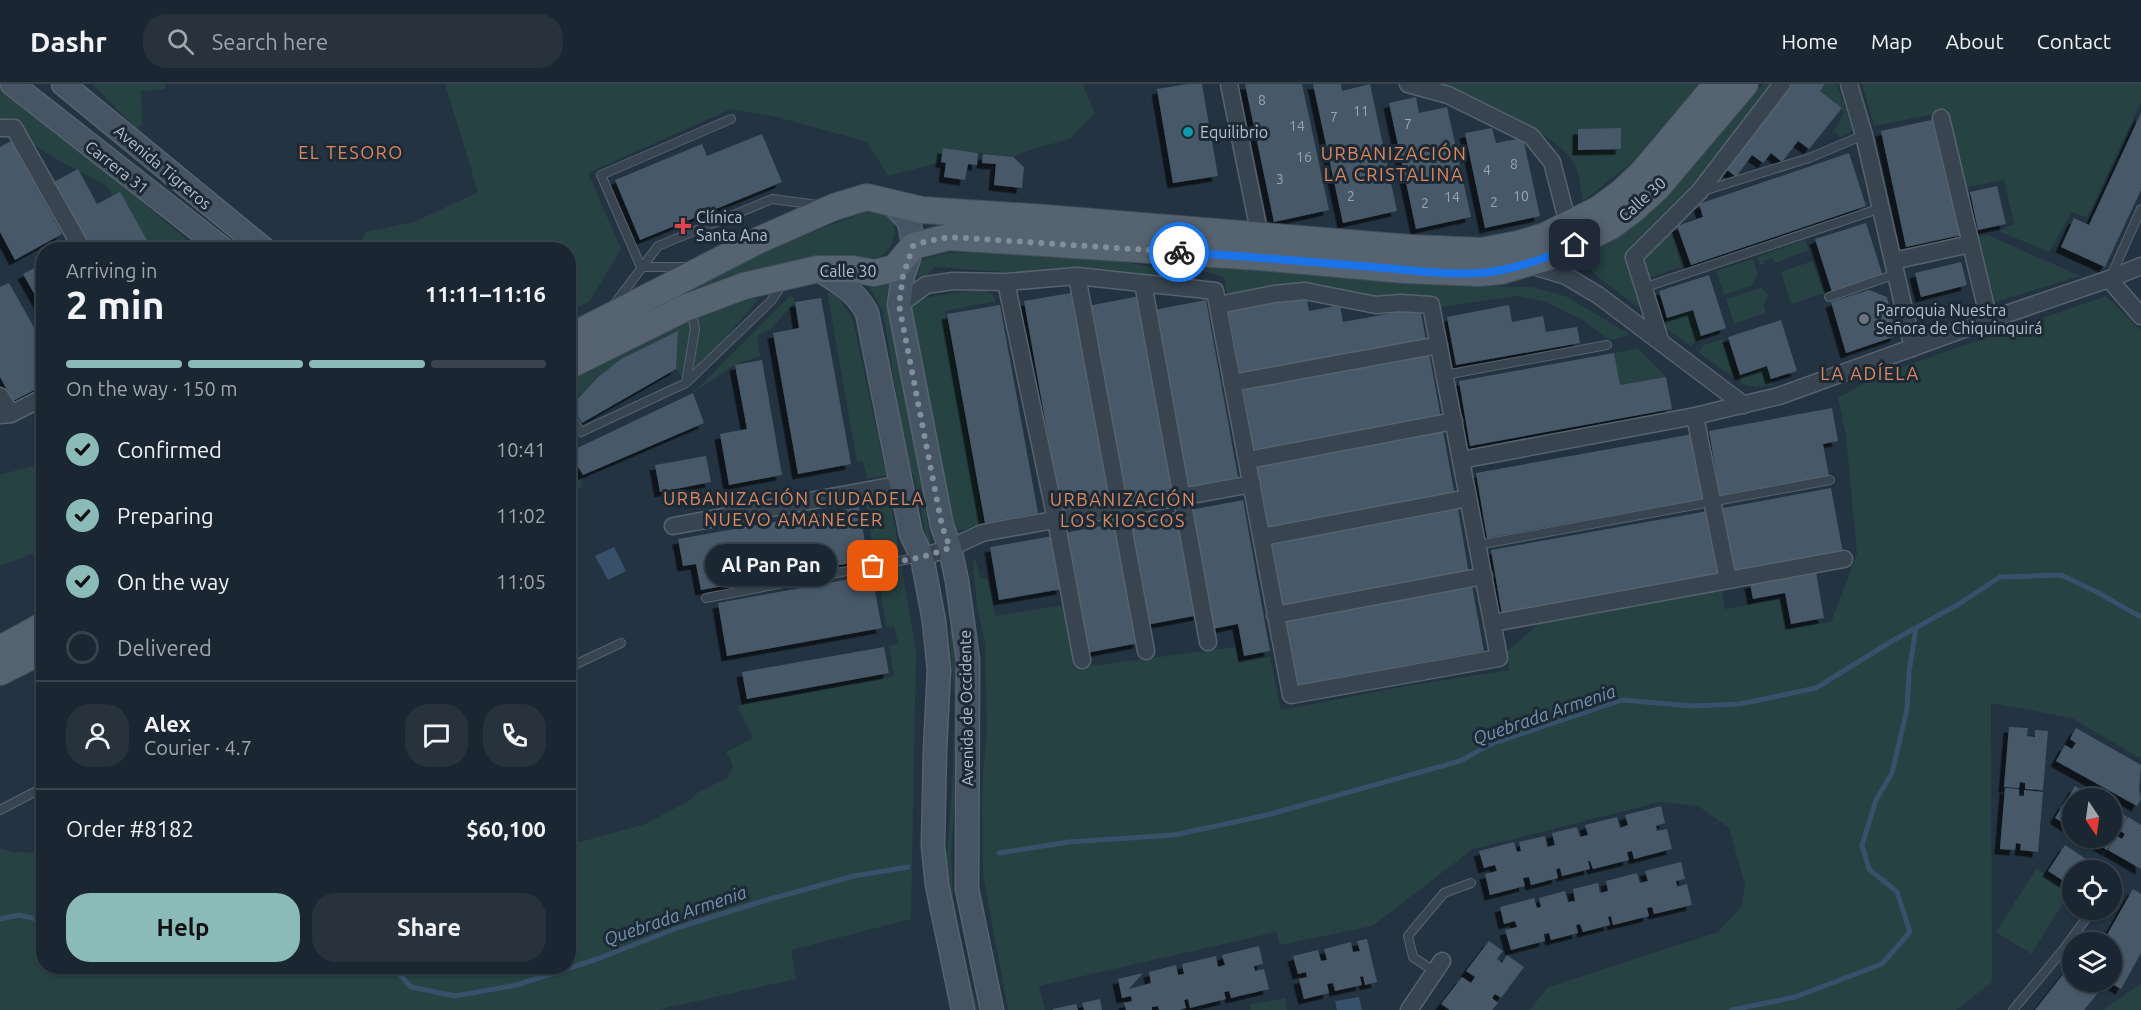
<!DOCTYPE html>
<meta charset="utf-8">
<style>
:root{--surface:#1a2631;--page:#27323d;--text:#f1f3f6;--muted:#9fa5ab;--line:#38434d;--accent:#8bbbb9}
body{margin:0;font-family:Ubuntu,sans-serif;background:var(--page);color:var(--text);height:100vh;display:flex;flex-direction:column;font-size:22px;white-space:nowrap}
*{box-sizing:border-box;margin:0}
p{font-size:20px;color:var(--muted)}
.icon{flex:none;width:33px;height:33px;fill:none;stroke:currentColor;stroke-width:2;stroke-linecap:round;stroke-linejoin:round}
.map{position:relative;flex:1;overflow:hidden}
.sheet{position:absolute;left:36px;top:158px;width:540px;height:732px;display:flex;flex-direction:column;background:var(--surface);border-radius:24px;box-shadow:0 2px 4px #0004,0 0 0 2px var(--line)}
.sheet>*{flex:none}
.needle{width:39px;rotate:167deg}
.buttons{position:absolute;left:2062px;top:704px;display:grid;gap:12px}
.buttons a{display:grid;place-items:center;width:60px;height:60px;border-radius:50%;background:var(--surface);box-shadow:0 2px 4px #0004,0 0 0 2px var(--line);font-size:30px}
.pin{position:absolute;display:grid;place-items:center;width:51px;height:51px;color:#fff;margin:-26px;border-radius:12px;box-shadow:0 3px 9px #0006}
.courier{position:absolute;display:grid;place-items:center;width:60px;height:60px;margin:-30px;border:4px solid #1a73e8;border-radius:50%;background:#fff;color:#222;box-shadow:0 2px 8px #0007}
.bubble{position:absolute;height:42px;border-radius:21px;background:var(--surface);box-shadow:0 2px 4px #0004,0 0 0 2px var(--line);font-size:20px;font-weight:600;line-height:42px;text-align:center}
.overview em{font-style:normal;font-weight:600}
.overview div{display:flex;flex-direction:column-reverse}
.overview{display:flex;align-items:center;justify-content:space-between;height:102px;padding:0 30px}
h1{font-size:39px;font-weight:600;line-height:45px}
.bar{display:grid;grid-template-columns:repeat(4,1fr);gap:9px 6px;align-content:center;height:72px;padding:0 30px}
.bar i{height:8px;border-radius:4px;background:var(--line)}
.bar .selected{background:var(--accent)}
.bar p{grid-column:span 4}
.line{display:flex;align-items:center;gap:15px;padding:0 30px;border-top:2px solid var(--line)}
.line div{flex:1}
.round{display:grid;place-items:center;flex:none;width:63px;height:63px;border-radius:24px;background:var(--page)}
ol{padding:0 30px;list-style:none}
li{display:flex;align-items:center;gap:18px;height:66px}
li p{margin-inline-start:auto}
li .icon{padding:6px;border-radius:50%;background:var(--accent);color:#111;stroke-width:4}
li:last-child{color:var(--muted)}
li i{width:33px;height:33px;border:3px solid var(--line);border-radius:50%}
.action{display:flex;gap:12px;margin-top:auto;padding:12px 30px}
.action a{flex:1;height:69px;border-radius:24px;background:var(--accent);color:#111;font-size:24px;font-weight:600;line-height:69px;text-align:center}
.action a+a{background:var(--page);color:var(--text)}
header{display:flex;align-items:center;gap:36px;box-sizing:border-box;height:84px;padding:0 30px;background:var(--surface);border-bottom:2px solid var(--line)}
header strong{font-size:28px}
nav{display:flex;gap:33px;margin-inline-start:auto;font-size:21px}
.search{width:420px;height:54px;background:var(--page);display:flex;align-items:center;gap:15px;box-sizing:border-box;padding:0 21px;border-radius:24px;color:var(--muted);font-size:22px}
.map>svg:first-child{display:block}
.green{fill:#264242}
.water{fill:#365169}
.lines{fill:none;stroke-linecap:round;stroke-linejoin:round}
.stream{stroke:#365169;stroke-width:5}
.building{fill:#475968;filter:url(#shadow)}
.lane-casing{stroke:#56636e;stroke-width:10}
.street-casing{stroke:#56636e;stroke-width:19}
.secondary-casing{stroke:#56636e;stroke-width:25}
.primary-casing{stroke:#414e5a;stroke-width:28}
.lane{stroke:#384551;stroke-width:8}
.street{stroke:#384551;stroke-width:16}
.secondary{stroke:#465464;stroke-width:22}
.primary{stroke:#566471;stroke-width:26}
.done{stroke:#818f9b;stroke-width:6;stroke-dasharray:0 10.8}
.route{stroke:#1a73e8;stroke-width:8}
.culture-dot{fill:#0f9aa8;stroke:#1d2a36;stroke-width:2}
.health-dot{fill:#e0444e;stroke:#1d2a36;stroke-width:2}
.worship-dot{fill:#6b7280;stroke:#1d2a36;stroke-width:2}
.labels{text-anchor:middle;dominant-baseline:central;stroke-width:6;stroke-linejoin:round;paint-order:stroke}
.number-label{font-size:14px;fill:#99a6b2}
.poi-label{font-size:16px;fill:#b4c0cb;stroke:#1d2a36;text-anchor:start}
.street-label{font-size:16px;fill:#b4c0cb;stroke:#1d2a36}
.neighbourhood-label{font-size:18px;letter-spacing:1.5px;fill:#dc895f;stroke:#1d2a36}
.water-label{font-size:18px;font-style:italic;fill:#7294b0;stroke:#1d2a36}
</style>
<header>
<strong>Dashr</strong>
<div class="search"><svg class="icon" aria-label="search" viewBox="0 0 24 24"><circle cx="10" cy="10" r="6"/><path d="M15 15l6 6"/></svg>Search here</div>
<nav><a>Home</a><a>Map</a><a>About</a><a>Contact</a></nav>
</header>
<div class="map">
<svg width="2141" height="926" viewBox="0 0 2141 926">
<defs>
<filter id="shadow"><feDropShadow dx="-5.5" dy="5.5" stdDeviation="0" flood-color="#0009"/></filter>
</defs>
<rect width="100%" height="100%" fill="#233341"/>
<path class="green" d="M0,0L173,144L196,164L142,165L107,102L65,80L0,41Z
M92,0H165V5L141,7L142,40L137,45Z
M445,0H1085L1083,2L1095,29L1070,55L1030,66L1013,73L944,64L941,78L888,92L867,58L773,32L731,25L588,89L621,165L590,217L569,227L568,165H357L366,148L414,138L478,108Z
M1436,0H1699L1630,80L1583,117C1580,106 1580,91 1575,81C1561,52 1467,8 1436,0Z
M1763,0H1774L1693,105L1625,171L1642,224L1636,222L1583,181L1581,175C1604,162 1627,149 1646,131C1689,92 1724,43 1763,0Z
M1825,0H1837L1852,45L1849,50L1840,53L1834,47L1844,29L1842,24L1820,7Z
M1862,0H2141V18L2087,134L2072,128L2049,168L1998,147L2014,140L2004,96L1963,104L1946,28L1874,42Z
M866,128L883,130L894,137C896,147 895,152 891,161C882,179 865,175 848,174L569,273V264L740,178L788,157Z
M1670,143L1682,183L1646,194L1640,173Z
M1988,151L2080,192L1995,218L1979,153Z
M1805,156L1809,166L1775,179L1773,174L1764,177L1765,180L1760,181L1757,173Z
M1006,168L1098,173L1153,183L1209,198L1078,187L1003,188L934,183L927,192L916,201L921,177C946,165 979,169 1006,168Z
M1753,175L1758,191L1751,202L1724,211L1716,187Z
M1812,177L1824,209L1791,220L1781,188Z
M1202,183L1305,189L1435,201L1532,203L1565,212L1630,250L1612,256L1606,254L1583,236L1545,218L1517,212L1441,223L1439,216L1418,213L1227,212L1224,193L1199,186Z
M895,194L891,224L931,458L928,460L914,393L907,376L883,227L866,199Z
M1761,204L1768,210L1764,221L1766,229L1734,240L1726,215Z
M980,205L992,210L996,217L945,227L983,439L956,448L949,444L906,229L913,219L923,214Z
M827,208L838,212L853,236L886,391L867,395L863,377L857,378Z
M790,212L794,214L795,218L771,245L757,252L760,272L735,281L693,309Z
M2106,212L2141,247V675L2072,634L1991,619L1992,898L1956,926H1530L1548,903L1718,848L1741,823L1745,801L1729,744L1698,722L1660,718L1473,765L1372,842L1280,861L1276,848L1039,902L1045,926H1008L983,791L982,703L987,645L985,559L977,522L973,481L975,474L980,493L987,495L996,532L1063,521L1074,584L1235,563L1239,579L1270,573L1281,626L1407,602L1509,586L1506,568L1541,538L1722,506L1725,525L1781,515L1787,545L1831,538L1857,470L1846,352L1838,314L1879,291Z
M752,215H759L686,299L676,285L677,247L621,275L598,293L571,322L569,319L568,297L589,277L713,225L729,222Z
M1693,226L1701,252L1691,262L1664,243L1667,234Z
M1723,255L1735,295L1698,268L1704,261Z
M1637,264L1666,293L1620,301L1614,269Z
M1767,282L1773,301L1756,303L1741,300L1740,291Z
M568,368L583,391L581,404L569,410Z
M43,379V466L0,482V391Z
M890,413L916,568L911,835L791,866L796,895L657,926H0V764L13,768L43,769L44,882H568L569,761L645,740L660,732L689,717L697,709L727,694L733,681L726,668L753,654L737,622L894,592L889,562L898,560L894,542L886,543L877,484L886,482L884,472L875,474L865,416Z
M953,544L960,612L958,687L951,768L953,809L961,859L978,926H973L948,809L946,784L953,687L954,611L949,545Z
M2036,785L2071,807L2031,870L1996,848Z
M2141,899V926H2103Z
M1285,914L1287,926H1251L1250,921Z"/>
<path class="water" d="M614,463L626,487L608,496L595,472Z
M1359,913L1362,926H1337L1335,917Z"/>
<g class="lines">
<path class="stream" d="M999,769L1069,758L1174,751L1267,731L1460,677L1491,660L1622,616L1692,622L1740,620L1816,604L1892,557L1959,520L2000,493L2061,491L2095,507L2141,533
M0,835L19,831L44,837
M392,882L411,903L455,912L517,901L597,875L680,843L763,817L854,792L908,783
M1732,926L1795,913L1882,880L1910,848L1897,808L1869,785L1862,761L1876,716L1892,689L1907,625L1909,588L1916,544"/>
</g>
<path class="building" d="M1188,0H1202L1218,92L1173,99L1157,5Z
M1245,0H1302L1329,126L1274,138Z
M1313,0H1341L1342,7L1370,0L1397,127L1343,139Z
M1790,0H1825L1820,7L1842,24L1809,65L1798,57L1782,78L1771,69L1763,79L1752,71L1736,93L1725,84Z
M1416,13L1419,29L1447,23L1471,133L1416,145L1389,19Z
M2141,29V106L2105,183L2061,163L2074,134L2089,141Z
M1936,35L1961,151L1906,163L1881,47Z
M1492,44L1496,59L1523,54L1540,132L1485,144L1465,49Z
M1621,44V65L1578,66V45Z
M762,50L782,98L640,156L615,96L702,60L707,72Z
M11,57L62,150L15,176L0,148V63Z
M943,64L978,69L977,81L968,80L965,96L944,93L946,79L941,78Z
M1849,69L1866,122L1691,181L1677,142L1703,133L1699,120Z
M983,70L1013,73L1024,83L1022,104L994,101L996,80L982,79Z
M78,85L97,120L120,108L152,165H90L54,98Z
M1997,102L2006,140L1978,146L1970,108Z
M1866,139L1883,192L1832,208L1815,155Z
M1961,178L1967,201L1921,213L1915,189Z
M44,179V227L23,190Z
M1709,191L1726,244L1701,252L1693,226L1667,234L1659,207Z
M9,199L44,261V301L13,317L0,293V203Z
M1869,206L1887,213L1896,252L1846,269L1831,218Z
M1076,208L1114,416L1061,426L1024,217Z
M1306,211L1309,227L1340,221L1343,238L1420,224L1426,256L1240,290L1228,225Z
M1140,212L1175,404L1123,414L1088,222Z
M821,214L851,380L798,390L773,249L799,244L795,218Z
M1206,216L1238,393L1186,403L1154,226Z
M1000,221L1038,429L985,439L947,230Z
M1509,221L1512,238L1543,232L1546,248L1577,243L1580,259L1456,281L1447,233Z
M1781,236L1797,287L1771,295L1767,282L1740,291L1728,253Z
M678,247L676,285L582,339L571,322L598,293L621,275Z
M1429,269L1441,334L1254,368L1243,303Z
M1614,269L1620,301L1666,293L1672,325L1470,362L1459,297Z
M762,276L782,391L729,401L720,350L747,345L735,281Z
M693,309L704,339L583,391L569,368Z
M1832,324L1838,357L1823,360L1829,392L1720,412L1709,347Z
M1443,347L1455,412L1269,446L1257,381Z
M1693,350L1704,415L1487,454L1476,389Z
M706,372L711,398L660,408L655,381Z
M1831,404L1843,469L1734,489L1723,424Z
M1243,416L1270,567L1244,572L1238,540L1212,545L1190,426Z
M859,423L868,476L701,506L696,480L683,482L678,455Z
M1458,425L1469,490L1283,524L1272,459Z
M1179,427L1199,531L1146,541L1127,437Z
M1708,427L1720,492L1502,531L1491,466Z
M1117,439L1139,559L1086,569L1064,449Z
M1053,452L1062,505L999,516L990,463Z
M1816,488L1824,534L1791,540L1785,509L1753,515L1750,499Z
M872,491L882,544L727,572L718,519Z
M1472,502L1484,567L1298,601L1286,536Z
M884,563L889,589L747,615L742,588Z
M2009,643L2028,644L2027,652L2035,653V646L2048,647L2043,706L2025,705V699L2020,698L2019,704L2004,703Z
M2076,644L2141,681L2139,706L2141,715L2137,722L2056,677L2065,661L2072,665L2076,659L2070,655Z
M2075,702L2095,714H2073V717L2068,714Z
M2005,704L2019,705V712H2024V706L2043,708L2038,768L2020,766L2021,760L2016,759L2015,766L2000,765Z
M2064,719L2071,723L2073,720V745L2055,734Z
M1661,722L1665,739L1656,742L1657,747L1667,745L1672,765L1634,775L1632,767L1627,768L1629,776L1593,785L1590,777H1588L1590,785L1562,792L1560,784L1556,785L1558,794L1531,801L1529,793L1523,794L1525,802L1490,811L1485,790L1497,787L1495,781L1484,784L1479,767L1514,758L1517,768L1521,767L1519,758L1545,752L1547,763L1555,761L1552,749L1577,743L1580,753L1588,751L1585,741L1617,733L1620,744L1628,741L1625,731Z
M2112,724L2127,733L2122,743L2128,733L2141,741V785L2108,766L2113,758L2107,766L2086,753H2112V749L2122,755L2125,750L2114,743L2112,746Z
M2065,761L2092,779L2088,786H2073V803L2048,787Z
M1681,778L1685,795L1676,797L1677,803L1687,800L1692,821L1654,830L1652,823L1647,824L1649,832L1613,841L1611,832L1608,833L1610,841L1583,848L1580,840L1576,841L1578,849L1551,856L1549,849L1544,850L1545,857L1511,866L1505,846L1517,843L1515,837L1504,840L1500,823L1534,814L1537,824L1541,823L1539,814L1565,807L1568,818L1575,817L1573,805L1598,799L1600,809L1608,807L1606,797L1637,789L1640,799L1648,797L1645,787Z
M2133,805L2141,810V869L2121,905L2107,897H2112V858H2103Z
M1367,855L1377,898L1365,901L1363,892L1360,893L1362,901L1335,907L1333,899L1327,900L1329,909L1304,915L1299,895L1307,893L1306,888L1298,890L1293,872L1318,866L1321,877L1327,876L1324,865L1351,858L1353,868L1360,867L1357,857Z
M1489,857L1503,867L1497,875L1502,879L1507,871L1524,883L1501,914L1495,910L1492,914L1498,919L1492,926H1450L1441,920L1462,893L1471,899L1475,893L1466,887Z
M1259,862L1263,880L1254,882L1255,887L1264,885L1269,905L1231,914L1229,907L1224,908L1226,915L1190,924L1188,915L1184,916L1186,924L1179,926H1159L1158,922L1152,923V926H1126L1124,919L1132,917L1131,912L1122,914L1118,895L1143,889L1129,905L1151,899L1149,888L1176,881L1178,891L1184,890L1182,880L1216,872L1218,883L1225,881L1222,871Z
M2068,884L2073,888V897H2080L2078,900L2082,903L2086,899L2098,909L2084,926H2035Z
M1100,915L1102,926H1084L1082,919Z
M1076,920L1078,926H1053V925Z"/>
<g class="lines">
<g class="lane-casing">
<path id="lane" d="M1703,107L1809,74L1864,51
M691,183H641L601,91L731,35
M2111,192L2141,125
M1643,204L1881,124
M1829,213L1896,190
M613,222L658,162L772,115L818,121
M684,231L693,235L695,245L686,299
M1445,291L1607,261
M568,328L581,348L686,299L771,217L783,199
M1478,461L1830,396
M706,514L920,473
M568,584L621,559
M0,726L44,703
M1435,888L1413,873L1408,852L1444,809L1471,799
M2013,926L2063,866L2093,825"/>
</g>
<g class="street-casing">
<path id="street" d="M1229,0L1260,152
M1408,0L1448,11L1531,52L1552,78L1568,140
M1849,0L1864,51L1913,264
M1941,34L1989,236
M0,44H14L82,165
M1893,177L1970,160
M1526,180L1566,192L1598,211L1744,321
M1077,192L1146,567
M2109,195L2141,232
M1006,198L1056,436L1082,576
M1143,199L1208,558
M899,221L926,201L953,197L1006,198L1077,192L1215,207L1291,611L1499,574L1431,221L1400,219L1376,221L1305,207L1274,210L1218,221
M1660,256L1634,173L1699,108L1782,0
M1232,299L1439,261
M0,312L7,323
M0,331L11,330L44,313
M1695,332L1728,496
M1248,376L1454,337
M1461,376L1695,332L1779,312L1989,236L2109,195L2141,182
M673,442L902,400
M1262,453L1468,414
M922,473L950,464L982,449L1252,400
M1275,531L1484,492
M1493,539L1844,475
M1409,926L1442,877"/>
</g>
<g class="secondary-casing">
<path id="secondary" d="M12,0L223,165
M63,0L264,165
M892,120L908,136L911,147L913,162L903,192L899,221L942,442L950,464L957,497L968,576L967,805L992,926
M818,185C839,199 855,206 867,229L911,450L922,473L934,537L939,586L935,666L933,762L937,801L963,926"/>
</g>
<g class="primary-casing">
<path id="primary" d="M568,254L759,156L834,123L867,113L922,126L1045,134L1411,164L1482,167L1518,160L1545,152L1599,125L1622,108L1642,89L1717,0
M568,282L685,224L744,202L818,185H853L874,189L895,184L913,162L949,153L1258,173L1405,186L1479,189L1501,187L1552,172L1611,142L1634,125L1657,104L1745,0
M0,565L44,541
M0,588L44,566"/>
</g>
<use href="#lane" class="lane"/>
<use href="#street" class="street"/>
<use href="#secondary" class="secondary"/>
<use href="#primary" class="primary"/>
</g>
<g class="lines">
<path class="done" d="M873,482L922,473L950,464L942,442L899,221L903,192L913,162L924,158L949,153L1179,168"/>
<path class="route" d="M1179,168C1244,172 1309,178 1374,183C1414,186 1463,194 1502,186C1527,181 1552,172 1575,161"/>
</g>
<circle class="culture-dot" cx="1188" cy="48" r="6"/>
<path class="health-dot" d="M680 133h6v6h6v6h-6v6h-6v-6h-6v-6h6z"/>
<circle class="worship-dot" cx="1864" cy="235" r="6"/>
<g class="labels">
<g class="number-label">
<text x="1262" y="16">8</text>
<text x="1361" y="27">11</text>
<text x="1334" y="33">7</text>
<text x="1408" y="40">7</text>
<text x="1297" y="42">14</text>
<text x="1304" y="73">16</text>
<text x="1514" y="80">8</text>
<text x="1487" y="86">4</text>
<text x="1280" y="95">3</text>
<text x="1351" y="112">2</text>
<text x="1521" y="112">10</text>
<text x="1452" y="113">14</text>
<text x="1494" y="118">2</text>
<text x="1425" y="119">2</text>
</g>
<g class="poi-label">
<text x="1200" y="48">Equilibrio</text>
<text x="696" y="133">Clínica<tspan x="696" dy="18">Santa Ana</tspan></text>
<text x="1876" y="226">Parroquia Nuestra<tspan x="1876" dy="18">Señora de Chiquinquirá</tspan></text>
</g>
<g class="street-label">
<text transform="translate(117 83) rotate(38)">Carrera 31</text>
<text transform="translate(163 83) rotate(40)">Avenida Tigreros</text>
<text transform="translate(1642 115) rotate(-42)">Calle 30</text>
<text x="848" y="187">Calle 30</text>
<text transform="translate(966 624) rotate(-91)">Avenida de Occidente</text>
</g>
<g class="neighbourhood-label">
<text x="351" y="68">EL TESORO</text>
<text x="1394" y="69">URBANIZACIÓN<tspan x="1394" dy="21">LA CRISTALINA</tspan></text>
<text x="1870" y="289">LA ADÍELA</text>
<text x="794" y="414">URBANIZACIÓN CIUDADELA<tspan x="794" dy="21">NUEVO AMANECER</tspan></text>
<text x="1123" y="415">URBANIZACIÓN<tspan x="1123" dy="21">LOS KIOSCOS</tspan></text>
</g>
<g class="water-label">
<text transform="translate(1544 630) rotate(-19)">Quebrada Armenia</text>
<text transform="translate(675 831) rotate(-19)">Quebrada Armenia</text>
</g>
</g>
</svg>
<div class="buttons">
<a><svg class="needle" viewBox="-14 -14 28 28"><path d="M0-13l5 13h-10z" fill="#e53935"/><path d="M0 13l5-13h-10z" fill="#9fa5ab"/></svg></a>
<a><svg class="icon" aria-label="locate" viewBox="0 0 24 24"><circle cx="12" cy="12" r="6"/><path d="M12 2v4M12 18v4M2 12h4M18 12h4"/></svg></a>
<a><svg class="icon" aria-label="layers" viewBox="0 0 24 24"><path d="M12 4l9 5-9 5-9-5zM3 14l9 5 9-5"/></svg></a>
</div>
<div class="pin" style="left:873px;top:482px;background:#ea580c"><svg class="icon" aria-label="bag" viewBox="0 0 24 24"><path d="M5 8h14l-1 12H6zM9 8a3 3 0 0 1 6 0"/></svg></div>
<div class="pin" style="left:1575px;top:161px;background:#1f2937"><svg class="icon" aria-label="home" viewBox="0 0 24 24"><path d="M3 11l9-7 9 7M6 9v11h12V9"/></svg></div>
<div class="courier" style="left:1179px;top:168px"><svg class="icon" aria-label="bike" viewBox="0 0 24 24"><circle cx="6" cy="16" r="4"/><circle cx="18" cy="16" r="4"/><path d="M6 16l4-8h5l3 8M10 8l3 8H6M13 5h3"/></svg></div>
<div class="bubble" style="left:705px;top:460px;width:132px">Al Pan Pan</div>
<section class="sheet">
<div class="overview"><div><h1>2 min</h1><p>Arriving in</p></div><em>11:11–11:16</em></div>
<div class="bar"><i class="selected"></i><i class="selected"></i><i class="selected"></i><i></i><p>On the way · 150 m</p></div>
<ol>
<li><svg class="icon" aria-label="check" viewBox="0 0 24 24"><path d="M5 12l5 5 9-10"/></svg>Confirmed<p>10:41</p></li>
<li><svg class="icon" aria-label="check" viewBox="0 0 24 24"><path d="M5 12l5 5 9-10"/></svg>Preparing<p>11:02</p></li>
<li><svg class="icon" aria-label="check" viewBox="0 0 24 24"><path d="M5 12l5 5 9-10"/></svg>On the way<p>11:05</p></li>
<li><i></i>Delivered</li>
</ol>
<div class="line" style="height:108px"><a class="round"><svg class="icon" aria-label="person" viewBox="0 0 24 24"><circle cx="12" cy="8" r="4"/><path d="M4 21q1-7 8-7t8 7"/></svg></a><div><b>Alex</b><p>Courier · 4.7</p></div><a class="round"><svg class="icon" aria-label="chat" viewBox="0 0 24 24"><path d="M4 5h16v11H9l-5 4z"/></svg></a><a class="round"><svg class="icon" aria-label="phone" viewBox="0 0 24 24"><path d="M5 4h4l2 5-3 2q2 4 5 5l2-3 5 2v4C11 20 4 13 5 4z"/></svg></a></div>
<div class="line" style="height:78px"><div>Order #8182</div><b>$60,100</b></div>
<div class="action"><a>Help</a><a>Share</a></div>
</section>
</div>
